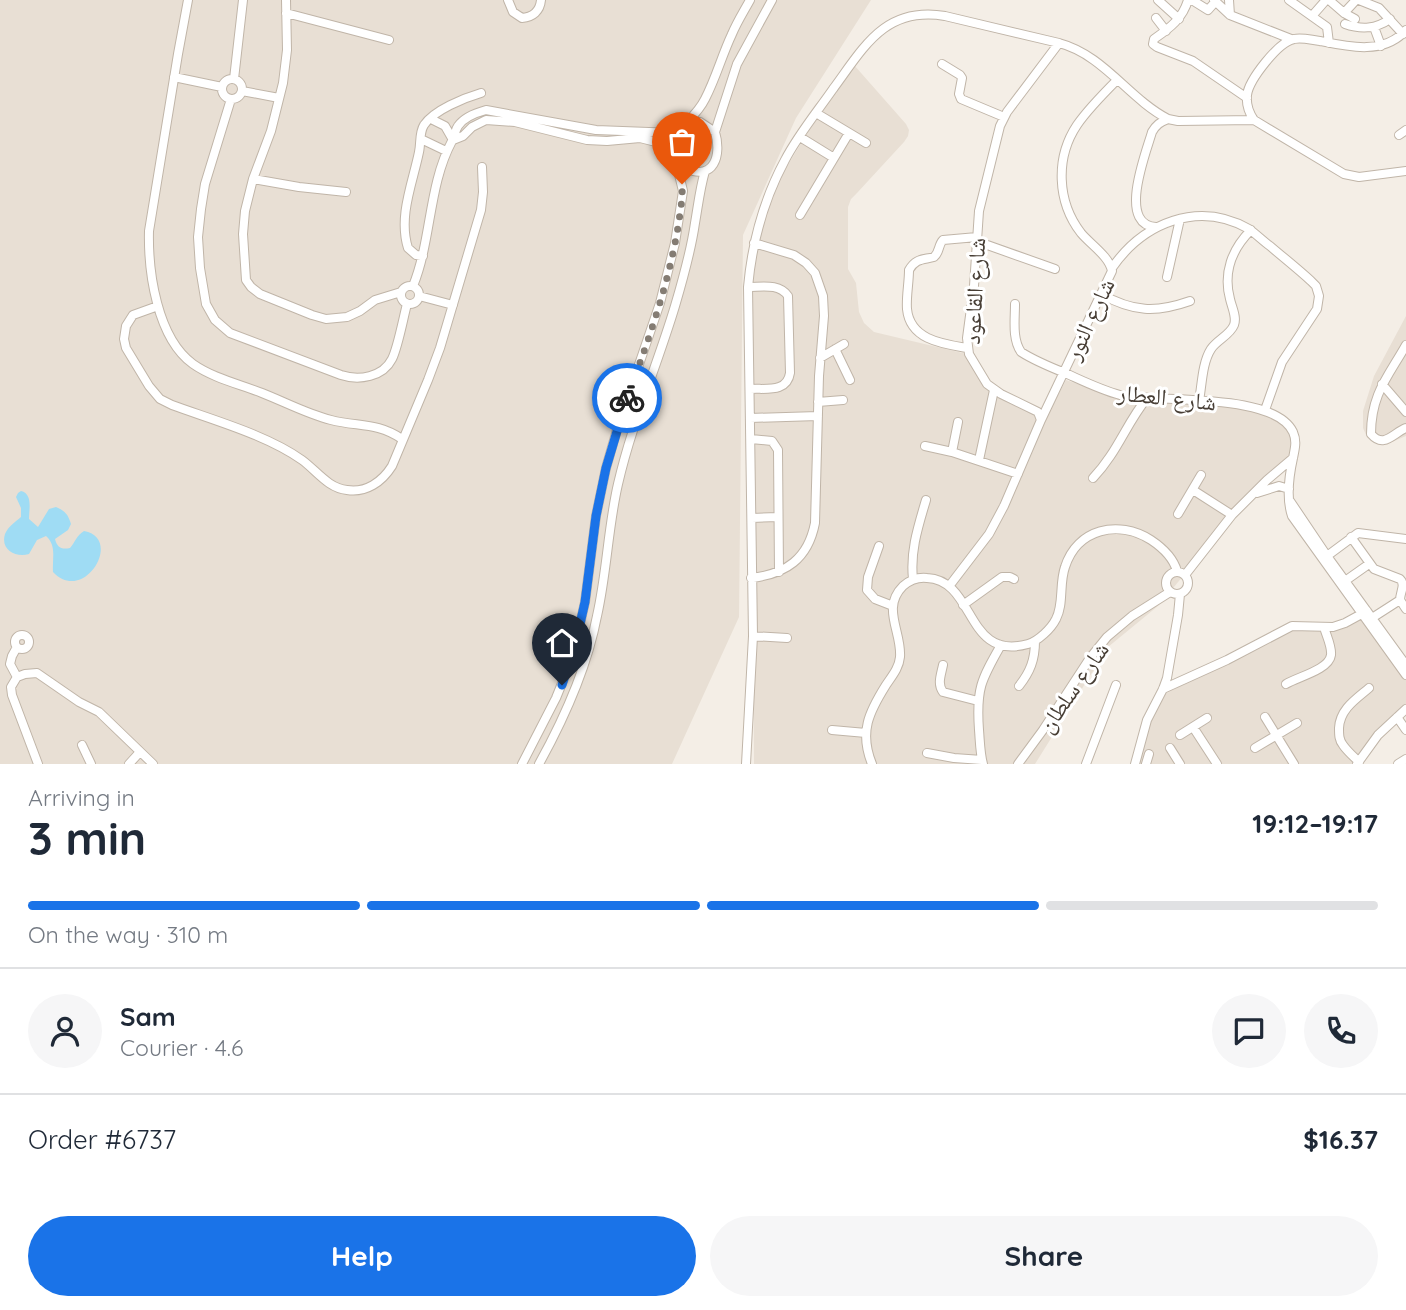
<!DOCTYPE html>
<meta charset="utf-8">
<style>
:root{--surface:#fff;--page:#f6f6f7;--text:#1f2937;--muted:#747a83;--line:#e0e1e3;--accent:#1a73e8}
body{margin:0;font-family:Quicksand,"Noto Naskh Arabic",sans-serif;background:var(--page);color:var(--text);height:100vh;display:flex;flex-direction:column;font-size:26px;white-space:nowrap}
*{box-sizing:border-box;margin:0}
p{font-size:23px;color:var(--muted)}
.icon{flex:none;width:38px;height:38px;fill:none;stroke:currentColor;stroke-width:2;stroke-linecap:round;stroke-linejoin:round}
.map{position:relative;height:764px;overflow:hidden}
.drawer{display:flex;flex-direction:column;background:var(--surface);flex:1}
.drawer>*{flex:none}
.pin{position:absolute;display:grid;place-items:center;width:60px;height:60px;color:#fff;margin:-72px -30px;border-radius:50% 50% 50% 0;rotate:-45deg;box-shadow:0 0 7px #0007}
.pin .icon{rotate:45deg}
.courier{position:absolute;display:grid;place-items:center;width:70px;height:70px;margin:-35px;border:5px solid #1a73e8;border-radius:50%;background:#fff;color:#222;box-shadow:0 2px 9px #0007}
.overview em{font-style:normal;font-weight:700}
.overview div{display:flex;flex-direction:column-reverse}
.overview{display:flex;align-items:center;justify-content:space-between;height:119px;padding:0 28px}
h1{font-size:46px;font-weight:700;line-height:52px}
.bar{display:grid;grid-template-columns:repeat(4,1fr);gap:10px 7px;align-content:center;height:84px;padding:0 28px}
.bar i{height:9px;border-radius:5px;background:var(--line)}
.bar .current{background:var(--accent)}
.bar p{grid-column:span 4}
.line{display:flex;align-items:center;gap:18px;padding:0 28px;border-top:2px solid var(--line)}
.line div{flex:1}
.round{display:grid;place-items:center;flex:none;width:74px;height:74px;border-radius:37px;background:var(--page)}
.action{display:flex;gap:14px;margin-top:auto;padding:14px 28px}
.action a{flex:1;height:80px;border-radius:42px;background:var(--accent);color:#fff;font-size:28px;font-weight:700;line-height:80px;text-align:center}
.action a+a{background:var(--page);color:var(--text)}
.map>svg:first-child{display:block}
.residential{fill:#e8dfd4}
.water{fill:#9fdcf4}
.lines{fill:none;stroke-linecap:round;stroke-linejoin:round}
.minor-casing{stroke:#c0b5a8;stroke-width:10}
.minor{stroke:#fff;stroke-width:8}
.done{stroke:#847c73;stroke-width:7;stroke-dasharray:0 12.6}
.route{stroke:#1a73e8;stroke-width:9}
.labels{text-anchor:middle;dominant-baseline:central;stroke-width:6;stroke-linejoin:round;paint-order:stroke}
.street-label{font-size:23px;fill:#473e35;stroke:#fff}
</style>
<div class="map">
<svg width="1406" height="764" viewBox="0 0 1406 764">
<rect width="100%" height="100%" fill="#f4eee6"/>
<path class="residential" d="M0,0H871L796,118L743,235L739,617L672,764H0Z
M854,65L906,124L909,130L908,136L904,142L857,193L851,199L848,207V269L856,283L859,312L864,323L874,332L975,356L982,371L994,386L1049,413L1066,380L1129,402L1231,407L1262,412L1273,416L1290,431L1294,453L1241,507L1158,606L1108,647L1035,764H754L752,275L755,252L771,198L781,176L819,114Z
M1406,316V436L1387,444L1376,442L1367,437L1363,428V411L1374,376Z
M1361,615L1406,677V713L1383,732L1363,764H1133L1149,715L1165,694L1288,629L1319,628Z"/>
<path class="water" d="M21,491C33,494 29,509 29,519L38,527L49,509L56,507C65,511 68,514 71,524L68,530L55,539C57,547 61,550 70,548C75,542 77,535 84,531C124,538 84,605 53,572C52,558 57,546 46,536L37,540L29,554C16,558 0,550 5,534C8,527 15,522 21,517V508L16,497L18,493Z"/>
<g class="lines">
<g class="minor-casing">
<path id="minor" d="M188,0L178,54L149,231C148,272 157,338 193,364C213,378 239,384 262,393C285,402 307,414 331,420C358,427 377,422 402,439
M286,0L287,50L283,83L271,131L253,179L245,211L243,234L246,280L251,287L260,294L312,315L326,319L347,317L360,311L375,300L401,292
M508,0L513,12L522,18C533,17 540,11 541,0
M1158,0L1179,19
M1188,0C1183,18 1170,28 1154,39L1153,44L1157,47L1193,61L1247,98
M1192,0L1208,10L1216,1
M1214,0L1230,15L1291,39
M1229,0L1230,15
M1289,0L1327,27L1329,43
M1329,0L1344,13L1355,19
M1359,0L1379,8L1403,34
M286,13L389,40
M1344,13L1356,0
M1312,16L1326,0
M1156,18L1166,31
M1345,24C1362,30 1376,29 1390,19
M1374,27L1381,46
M942,64L960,75L962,78L959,94L961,99L1004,117
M174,77L222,87
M222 89a10 10 0 1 1 20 0a10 10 0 1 1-20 0Z
M234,79L243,0
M242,91L279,98
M231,99L205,184L201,209L198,237L200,268L206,304L215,320L230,333L341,375C359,381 383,377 392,359C398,347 403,319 407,304
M816,113L866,143
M431,119L445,126L453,140
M1254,120C1249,113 1246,105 1247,95C1249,80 1278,42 1294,39C1302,37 1311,40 1320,41C1349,47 1384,55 1406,30
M688,121L700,122L715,132C722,155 714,182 685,168C675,164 669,152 671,141C674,131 682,128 688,121C694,115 701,107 705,99C716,78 722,55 732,34C737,22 744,11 750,0
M715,132L737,64L772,0
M1399,135L1406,130
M800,137L834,158
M421,139L446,151
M453,140L463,136L472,127L486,120L515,122L587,140L607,141L640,138L656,142L671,149
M253,179L299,187L346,192
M800,215L849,133
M1156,227C1117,225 1146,153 1152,132C1156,125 1160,122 1168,119
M976,241L1055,269
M423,256L416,255L408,248C398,216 413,182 419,152C421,143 419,133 424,125C434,110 464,98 481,93
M1112,268C1143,223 1198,200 1249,229C1256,234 1263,241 1270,246C1284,258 1298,269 1311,281L1316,286L1319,296L1317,309L1282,362L1265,410
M1167,277L1180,219
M401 295a9 9 0 1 1 18 0a9 9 0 1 1-18 0Z
M413,286C432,239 428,186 452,141C455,136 455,130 458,126C464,117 475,113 486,110L596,130L675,133
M748,287C762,287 779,283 788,296L790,373C787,393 766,388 750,389
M1101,294C1133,312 1156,313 1190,301
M419,296L453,305
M1015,304C1015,320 1012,339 1021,352C1035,361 1050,367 1065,373C1083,381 1101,390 1120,395C1159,403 1274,392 1293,432C1297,441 1295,448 1293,458C1289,476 1286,498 1292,516L1406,675
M158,306L133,315L126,326L124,339L126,348L149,386L160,399L172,405C213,420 267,435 302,460C317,471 328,488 347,490C366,493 382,482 392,466L428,380L440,348L481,210L483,192L482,167
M1406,345C1388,377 1371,394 1371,434C1384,449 1393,433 1406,428
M967,348C943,344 910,340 907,309C906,297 909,283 909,270C916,258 923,260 934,257C940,252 938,245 943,240L977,237
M835,349L850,380
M820,358L844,344
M1382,384L1406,412
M1199,401C1202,385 1202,363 1211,349C1217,340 1230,335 1234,325C1237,317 1232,308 1230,299C1223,273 1232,249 1251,230
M818,402L843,400
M750,418L818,416
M1041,420L1112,271C1109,256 1091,245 1081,233C1057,202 1055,158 1077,125C1088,109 1103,94 1117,80
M751,439L772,441L778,450L779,572
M925,446L952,452L1018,474
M952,452L958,422
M979,460L994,390
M1093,478C1117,453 1126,424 1147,398
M1193,490L1232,515
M1257,493L1279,486L1289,489
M1290,501L1327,556L1406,665
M1178,514L1201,475
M752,518L778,517
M1351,537L1374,569L1400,579C1406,585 1400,592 1400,600L1372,618
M879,546L868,577L867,590L875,599L893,606
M1327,556L1358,533L1406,539
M1166 583a11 11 0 1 1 22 0a11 11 0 1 1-22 0Z
M1185,575L1232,515L1267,480L1293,458
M751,578C786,574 808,559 815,523L819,376L824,316L823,296L815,273L806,263L794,255L754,243
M913,579C910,551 918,527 926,500
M1345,581L1369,564
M950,585L989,534L1004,506L1041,420L1038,412L1001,394L987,384L969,354L967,338L974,286L979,211L1000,126L1007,112L1059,43
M1400,600L1406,609
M963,605L1002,577H1010L1014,579
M15 642a7 7 0 1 1 14 0a7 7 0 1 1-14 0Z
M753,636L787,638
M943,665C941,675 937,684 943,692L978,701
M17,677L10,664L12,656L17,647
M1286,684C1297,677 1329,670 1331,655C1332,646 1326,635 1324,627
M1019,686C1030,672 1035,660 1035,641
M1163,689L1227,660L1292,626L1333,627L1345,623L1367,611
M1265,717L1294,764
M1397,717L1406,730
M1193,727L1217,764
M832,730L866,733
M1180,735L1207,718
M82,745L91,764
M1170,748L1180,764
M1255,748L1297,723
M927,753L954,758L982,760
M1359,762C1354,757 1347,751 1343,745C1339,740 1339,735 1339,728C1340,709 1356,699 1369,688
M38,764L12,695L11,687L17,677L25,674L37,673L79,702L99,712L153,764
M129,764L139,753
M522,764L556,698L567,671L577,637L585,602L596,516L606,468L619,423L660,303L675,243L683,191L676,162
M539,764C565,717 587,668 597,616C607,572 608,527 618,484C632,423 657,366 675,306C683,279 691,251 695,223C698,206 700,188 705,171
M746,764L753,636L748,287C752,243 764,199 785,160C798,135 817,112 833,89C864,47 885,6 945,16L1059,43C1104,55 1128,98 1168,119L1178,121L1254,120L1344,174L1359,177L1406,171
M872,764C859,732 869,712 886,685C892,676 899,668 900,657C902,632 881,608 903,586C910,580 918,577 927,578C976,580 965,662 1028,644C1038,641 1051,629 1056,619C1064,604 1059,584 1065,567C1077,529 1118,519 1151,540C1163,548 1173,557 1177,571
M983,764C980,753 980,742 979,730C976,689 981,680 1001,645
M1018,764L1043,730L1090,658L1107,637L1132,616L1170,592
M1086,764L1116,685
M1135,764L1147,720L1163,689L1167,678L1178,615L1180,594
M1146,764L1149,754
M1357,764L1378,735L1406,709
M1398,764L1406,759"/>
</g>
<use href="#minor" class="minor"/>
</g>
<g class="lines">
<path class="done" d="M627,398C648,342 668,286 678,227C680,213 683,199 682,184"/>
<path class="route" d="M562,685L577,637L585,602L596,516L606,468L627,398"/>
</g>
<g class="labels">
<g class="street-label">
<text transform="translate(974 291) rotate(-87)">شارع القاعود</text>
<text transform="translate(1089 319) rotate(-65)">شارع النور</text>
<text transform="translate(1167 397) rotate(6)">شارع العطار</text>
<text transform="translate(1073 687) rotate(-55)">شارع سلطان</text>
</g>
</g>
</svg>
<div class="pin" style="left:682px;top:184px;background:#ea580c"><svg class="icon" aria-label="bag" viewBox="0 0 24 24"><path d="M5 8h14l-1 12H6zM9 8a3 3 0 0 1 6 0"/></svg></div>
<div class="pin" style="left:562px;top:685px;background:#1f2937"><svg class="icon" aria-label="home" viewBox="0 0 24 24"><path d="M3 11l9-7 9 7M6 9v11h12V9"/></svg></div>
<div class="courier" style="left:627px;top:398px"><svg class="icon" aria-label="bike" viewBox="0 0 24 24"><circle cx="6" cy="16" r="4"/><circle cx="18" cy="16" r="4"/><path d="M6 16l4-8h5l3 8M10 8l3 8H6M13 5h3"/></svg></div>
</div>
<section class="drawer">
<div class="overview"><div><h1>3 min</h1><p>Arriving in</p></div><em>19:12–19:17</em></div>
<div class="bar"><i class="current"></i><i class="current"></i><i class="current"></i><i></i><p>On the way · 310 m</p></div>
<div class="line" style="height:126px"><a class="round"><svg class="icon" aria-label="person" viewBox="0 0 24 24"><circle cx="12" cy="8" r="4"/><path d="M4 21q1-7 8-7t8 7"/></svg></a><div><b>Sam</b><p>Courier · 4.6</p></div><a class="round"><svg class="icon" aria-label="chat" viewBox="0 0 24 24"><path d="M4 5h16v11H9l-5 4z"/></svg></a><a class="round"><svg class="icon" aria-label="phone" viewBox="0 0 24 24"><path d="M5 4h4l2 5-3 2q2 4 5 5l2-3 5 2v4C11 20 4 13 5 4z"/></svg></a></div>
<div class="line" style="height:91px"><div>Order #6737</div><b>$16.37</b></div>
<div class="action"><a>Help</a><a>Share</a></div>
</section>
